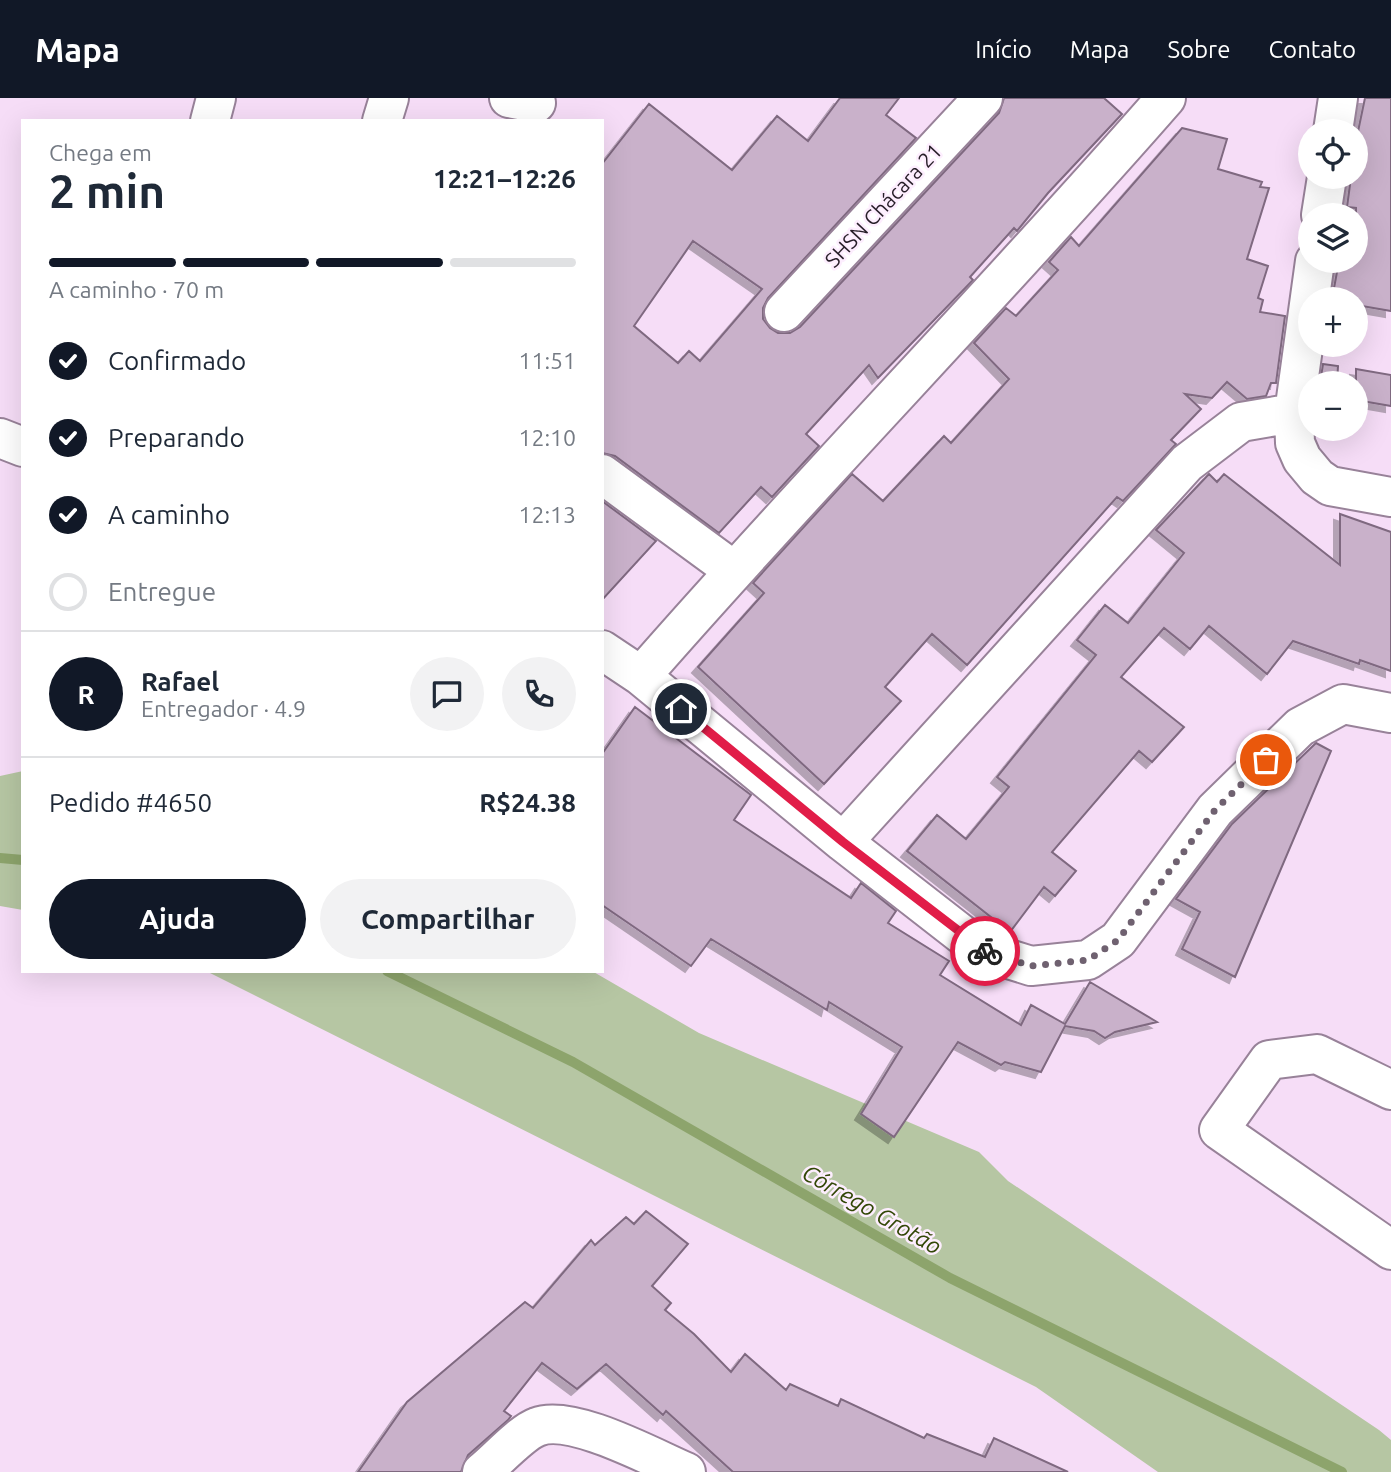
<!DOCTYPE html>
<html lang="pt">
<meta charset="utf-8">
<style>
:root{--surface:#fff;--page:#f2f2f3;--text:#1f2937;--muted:#747a83;--line:#e0e1e3;--accent:#111827}
body{margin:0;font-family:Ubuntu,sans-serif;background:var(--page);color:var(--text);height:100vh;display:flex;flex-direction:column;font-size:26px;white-space:nowrap}
*{box-sizing:border-box;margin:0}
p{font-size:23px;color:var(--muted)}
.icon{flex:none;width:38px;height:38px;fill:none;stroke:currentColor;stroke-width:2;stroke-linecap:round;stroke-linejoin:round}
.map{position:relative;flex:1;overflow:hidden}
.side{position:absolute;left:21px;top:21px;width:583px;height:854px;display:flex;flex-direction:column;background:var(--surface);border-radius:0px;box-shadow:0 7px 28px #0002}
.side>*{flex:none}
.tools{position:absolute;left:1298px;top:21px;display:grid;gap:14px}
.tools a{display:grid;place-items:center;width:70px;height:70px;border-radius:50%;background:var(--surface);box-shadow:0 7px 28px #0002;font-size:35px}
.pin{position:absolute;display:grid;place-items:center;width:60px;height:60px;color:#fff;margin:-30px;border:4px solid #fff;border-radius:50%;box-shadow:0 2px 7px #0007}
.courier{position:absolute;display:grid;place-items:center;width:70px;height:70px;margin:-35px;border:5px solid #e11d48;border-radius:50%;background:#fff;color:#222;box-shadow:0 2px 9px #0007}
.headline em{font-style:normal;font-weight:600}
.headline div{display:flex;flex-direction:column-reverse}
.headline{display:flex;align-items:center;justify-content:space-between;height:119px;padding:0 28px}
h1{font-size:46px;font-weight:600;line-height:52px}
.bar{display:grid;grid-template-columns:repeat(4,1fr);gap:10px 7px;align-content:center;height:84px;padding:0 28px}
.bar i{height:9px;border-radius:5px;background:var(--line)}
.bar .on{background:var(--accent)}
.bar p{grid-column:span 4}
.line{display:flex;align-items:center;gap:18px;padding:0 28px;border-top:2px solid var(--line)}
.line div{flex:1}
.round{display:grid;place-items:center;flex:none;width:74px;height:74px;border-radius:37px;background:var(--page)}
ol{padding:0 28px;list-style:none}
li{display:flex;align-items:center;gap:21px;height:77px}
li p{margin-inline-start:auto}
li .icon{padding:7px;border-radius:50%;background:var(--accent);color:#fff;stroke-width:4}
li:last-child{color:var(--muted)}
li i{width:38px;height:38px;border:4px solid var(--line);border-radius:50%}
.cta{display:flex;gap:14px;margin-top:auto;padding:14px 28px}
.cta a{flex:1;height:80px;border-radius:42px;background:var(--accent);color:#fff;font-size:28px;font-weight:600;line-height:80px;text-align:center}
.cta a+a{background:var(--page);color:var(--text)}
header{display:flex;align-items:center;gap:42px;box-sizing:border-box;height:98px;padding:0 35px;background:var(--accent);color:#fff}
header strong{font-size:33px}
nav{display:flex;gap:38px;margin-inline-start:auto;font-size:24px}
.map>svg:first-child{display:block}
.green{fill:#b6c6a3}
.lines{fill:none;stroke-linecap:round;stroke-linejoin:round}
.stream{stroke:#8da46c;stroke-width:10}
.building{fill:#c9b1ca;stroke:#7f6980;stroke-width:2;fill-rule:evenodd;filter:url(#shadow)}
.minor-casing{stroke:#988299;stroke-width:42}
.minor{stroke:#fff;stroke-width:38}
.done{stroke:#6f6170;stroke-width:7;stroke-dasharray:0 12.6}
.route{stroke:#e11d48;stroke-width:9}
.labels{text-anchor:middle;dominant-baseline:central;stroke-width:5;stroke-linejoin:round;paint-order:stroke}
.street-label{font-size:21px;fill:#271e28;stroke:#fdeefe}
.water-label{font-size:23px;font-style:italic;fill:#324706;stroke:#fdeefe}
</style>
<header>
<strong>Mapa</strong>
<nav><a>Início</a><a>Mapa</a><a>Sobre</a><a>Contato</a></nav>
</header>
<div class="map">
<svg width="1391" height="1374" viewBox="0 0 1391 1374">
<defs>
<filter id="shadow"><feDropShadow dx="-6" dy="6" stdDeviation="0" flood-color="#0004"/></filter>
</defs>
<rect width="100%" height="100%" fill="#f6ddf7"/>
<path class="green" d="M23,673V812L0,808V678Z
M206,873H592L699,935L979,1054L1008,1083L1379,1332L1391,1342V1374H1158L1036,1289Z"/>
<g class="lines">
<path class="stream" d="M0,760L23,762
M387,873L573,964L950,1180L1342,1374"/>
</g>
<path class="building" d="M840,0H899L886,17L916,40L768,200L763,210V221L770,230L778,235H790L800,229L999,15L1004,0H1104L1122,16L1048,95L1017,133L1014,130L970,179L973,182L878,280L869,267L806,336L819,348L772,399L761,389L719,435L615,358L602,355V66L649,6L732,72L777,18L808,43ZM693,143L762,191L700,263L689,253L678,265L634,228Z
M1365,0H1391V213L1356,207V201H1332L1339,163H1356V110L1347,109L1351,79H1356V43Z
M1182,30L1227,41L1218,71L1262,84L1260,89L1269,90L1247,161L1268,168L1258,200L1263,202L1260,214L1285,218L1276,285H1271L1266,298L1247,301L1227,284L1212,300L1185,296L1201,311L1171,342L1176,346L1123,403L1117,399L967,567L932,536L885,589L901,603L824,686L698,569L764,495L753,485L852,376L883,403L944,338L951,345L1009,281L974,245L1006,210L1016,218L1058,172L1049,164L1071,139L1079,148Z
M1323,266L1338,268L1337,285H1320Z
M1356,271L1391,277V308L1356,302Z
M1209,376L1217,384L1224,376L1340,467V416L1391,434V573L1360,562L1359,566L1293,543L1267,576L1209,528L1190,551L1164,530L1121,579L1184,629L1152,664L1139,653L1052,754L1076,773L1055,798L1044,789L1010,834L907,753L937,717L966,741L1009,689L997,679L1096,557L1077,542L1105,507L1128,525L1184,455L1156,432Z
M602,403L656,443L602,502Z
M635,609L751,697L734,722L851,800L861,785L896,813L888,825L949,863L940,877L1021,927L1031,907L1065,926L1090,884L1157,924L1115,934L1105,940L1094,933L1065,928L1041,974L1005,964L1001,967L958,944L894,1039L861,1016L902,949L829,904L827,912L711,841L691,868L602,807V656Z
M1316,645L1331,653L1235,879L1182,851L1200,814L1176,801L1232,726Z
M646,1113L688,1146L652,1188L671,1205L665,1212L694,1236L731,1274L745,1256L786,1292L790,1286L838,1308L841,1301L924,1340L927,1336L985,1359L994,1340L1068,1374H733L666,1313L663,1317L606,1266L577,1291L542,1265L504,1313L511,1318L508,1322L468,1357L461,1374H358L407,1304L525,1204L533,1210L591,1142L595,1147L626,1119L634,1126Z"/>
<g class="lines">
<g class="minor-casing">
<path id="minor" d="M509,0L536,5
M210,23L216,0
M382,23L389,0
M1333,33L1338,0
M1321,117L1327,79
M1315,163L1294,315L1295,345L1302,361L1317,379L1330,388L1391,399
M784,214L983,0
M0,340L23,349
M602,376L733,472
M602,552L641,578L843,744L983,853L1031,868L1088,862L1118,842L1215,712L1300,629L1343,606L1391,615
M641,578C812,382 995,196 1166,0
M843,744L1187,365L1241,324L1294,315
M1391,992L1317,956L1269,962L1219,1032L1391,1152
M482,1374C497,1362 521,1335 537,1329C571,1315 653,1360 686,1374"/>
</g>
<use href="#minor" class="minor"/>
</g>
<g class="lines">
<path class="done" d="M985,853L1031,868L1088,862L1118,842L1215,712L1266,662"/>
<path class="route" d="M681,611L843,744L985,853"/>
</g>
<g class="labels">
<g class="street-label">
<text transform="translate(883 107) rotate(-47)">SHSN Chácara 21</text>
</g>
<g class="water-label">
<text transform="translate(872 1111) rotate(30)">Córrego Grotão</text>
</g>
</g>
</svg>
<div class="tools">
<a><svg class="icon" aria-label="locate" viewBox="0 0 24 24"><circle cx="12" cy="12" r="6"/><path d="M12 2v4M12 18v4M2 12h4M18 12h4"/></svg></a>
<a><svg class="icon" aria-label="layers" viewBox="0 0 24 24"><path d="M12 4l9 5-9 5-9-5zM3 14l9 5 9-5"/></svg></a>
<a>+</a>
<a>−</a>
</div>
<div class="pin" style="left:1266px;top:662px;background:#ea580c"><svg class="icon" aria-label="bag" viewBox="0 0 24 24"><path d="M5 8h14l-1 12H6zM9 8a3 3 0 0 1 6 0"/></svg></div>
<div class="pin" style="left:681px;top:611px;background:#1f2937"><svg class="icon" aria-label="home" viewBox="0 0 24 24"><path d="M3 11l9-7 9 7M6 9v11h12V9"/></svg></div>
<div class="courier" style="left:985px;top:853px"><svg class="icon" aria-label="bike" viewBox="0 0 24 24"><circle cx="6" cy="16" r="4"/><circle cx="18" cy="16" r="4"/><path d="M6 16l4-8h5l3 8M10 8l3 8H6M13 5h3"/></svg></div>
<section class="side">
<div class="headline"><div><h1>2 min</h1><p>Chega em</p></div><em>12:21–12:26</em></div>
<div class="bar"><i class="on"></i><i class="on"></i><i class="on"></i><i></i><p>A caminho · 70 m</p></div>
<ol>
<li><svg class="icon" aria-label="check" viewBox="0 0 24 24"><path d="M5 12l5 5 9-10"/></svg>Confirmado<p>11:51</p></li>
<li><svg class="icon" aria-label="check" viewBox="0 0 24 24"><path d="M5 12l5 5 9-10"/></svg>Preparando<p>12:10</p></li>
<li><svg class="icon" aria-label="check" viewBox="0 0 24 24"><path d="M5 12l5 5 9-10"/></svg>A caminho<p>12:13</p></li>
<li><i></i>Entregue</li>
</ol>
<div class="line" style="height:126px"><b class="round" style="background:var(--accent);color:#fff">R</b><div><b>Rafael</b><p>Entregador · 4.9</p></div><a class="round"><svg class="icon" aria-label="chat" viewBox="0 0 24 24"><path d="M4 5h16v11H9l-5 4z"/></svg></a><a class="round"><svg class="icon" aria-label="phone" viewBox="0 0 24 24"><path d="M5 4h4l2 5-3 2q2 4 5 5l2-3 5 2v4C11 20 4 13 5 4z"/></svg></a></div>
<div class="line" style="height:91px"><div>Pedido #4650</div><b>R$24.38</b></div>
<div class="cta"><a>Ajuda</a><a>Compartilhar</a></div>
</section>
</div>
